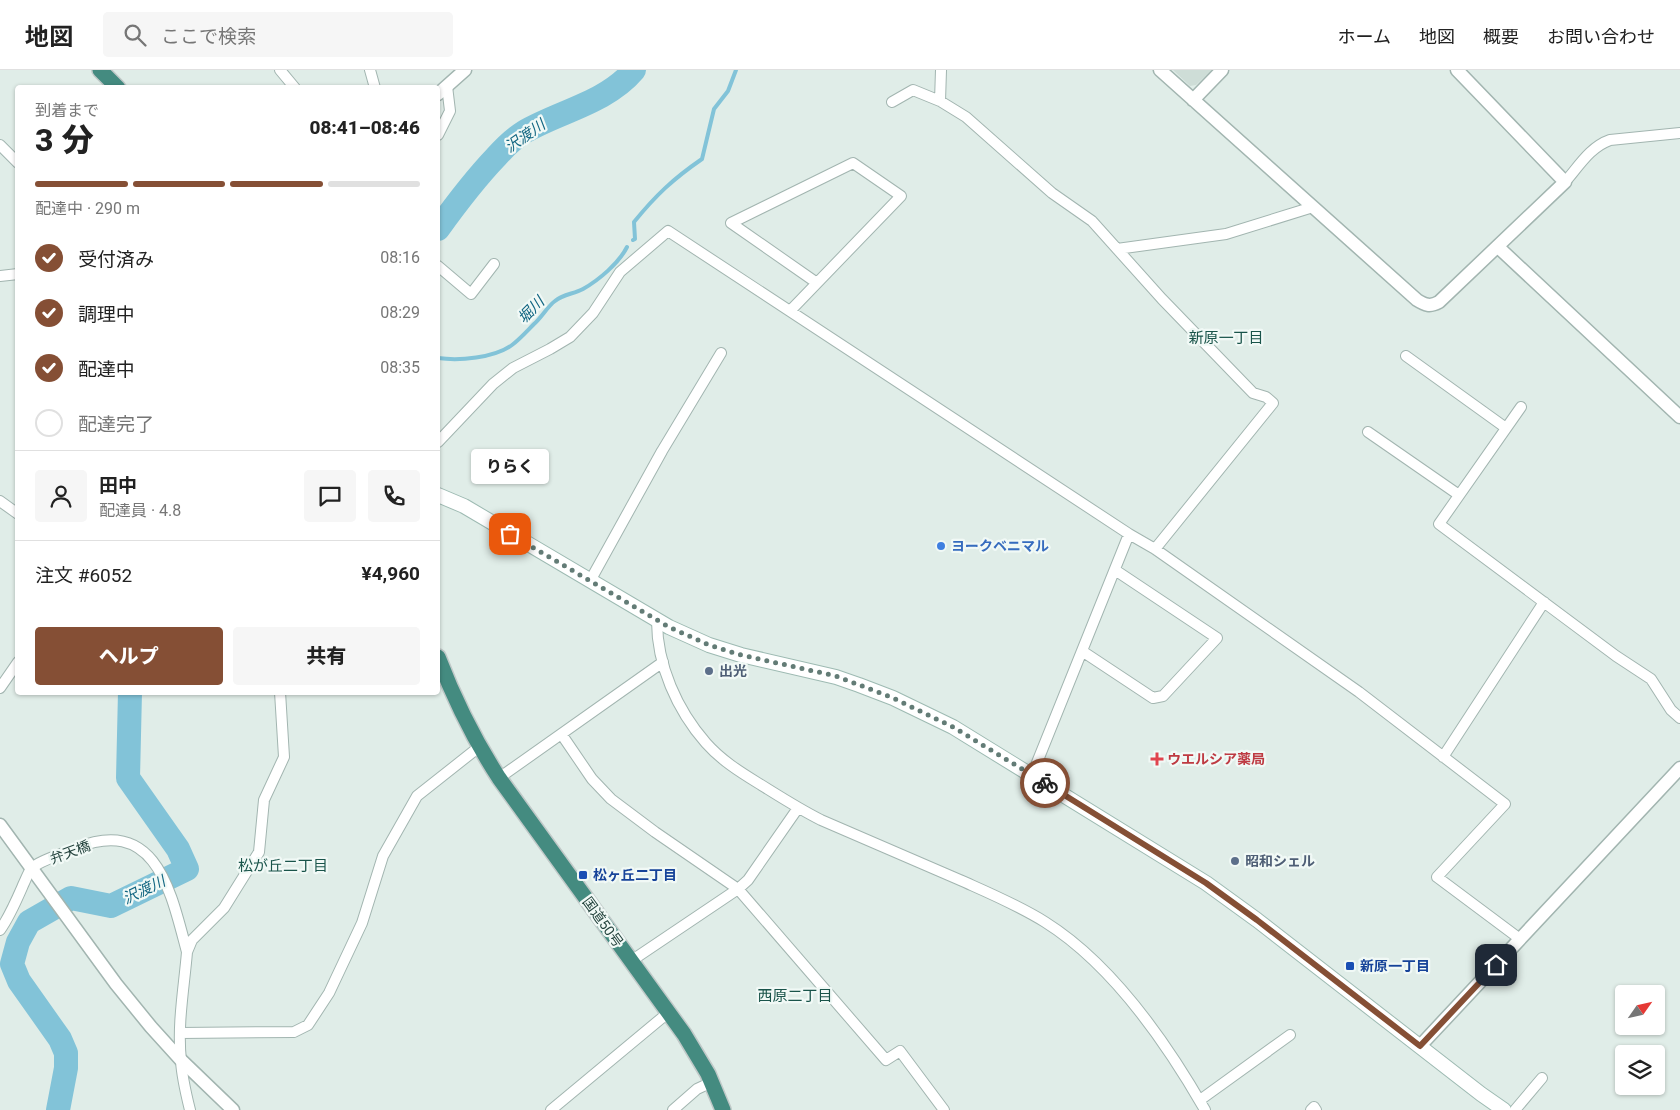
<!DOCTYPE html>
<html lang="ja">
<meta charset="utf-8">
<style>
:root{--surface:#fff;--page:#f6f6f6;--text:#222;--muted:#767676;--line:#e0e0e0;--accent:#854f35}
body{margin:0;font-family:Roboto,"Noto Sans JP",sans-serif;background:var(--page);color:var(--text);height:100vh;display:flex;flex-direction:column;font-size:19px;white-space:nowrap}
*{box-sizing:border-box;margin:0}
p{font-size:16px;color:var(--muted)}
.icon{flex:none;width:28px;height:28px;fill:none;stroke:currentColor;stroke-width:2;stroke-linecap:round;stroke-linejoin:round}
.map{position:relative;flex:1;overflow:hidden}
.panel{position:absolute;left:15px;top:15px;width:425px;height:610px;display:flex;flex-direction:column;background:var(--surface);border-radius:5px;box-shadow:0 1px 4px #0004}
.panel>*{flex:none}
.needle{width:32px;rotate:56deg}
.tools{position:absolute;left:1615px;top:915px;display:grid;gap:10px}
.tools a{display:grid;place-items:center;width:50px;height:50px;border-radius:5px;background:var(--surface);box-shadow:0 1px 4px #0004;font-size:25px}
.pin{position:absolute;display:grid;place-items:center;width:42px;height:42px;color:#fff;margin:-21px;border-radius:10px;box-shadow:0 2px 8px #0006}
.courier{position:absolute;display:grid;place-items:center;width:50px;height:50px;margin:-25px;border:4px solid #854f35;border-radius:50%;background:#fff;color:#222;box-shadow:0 1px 6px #0007}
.bubble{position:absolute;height:35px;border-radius:5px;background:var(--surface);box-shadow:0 1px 4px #0004;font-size:16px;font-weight:800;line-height:35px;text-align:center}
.summary em{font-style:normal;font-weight:800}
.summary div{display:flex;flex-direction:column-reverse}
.summary{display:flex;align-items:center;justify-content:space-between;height:85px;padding:0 20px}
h1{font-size:32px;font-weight:800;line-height:38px}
.bar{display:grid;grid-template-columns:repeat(4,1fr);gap:8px 5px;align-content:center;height:60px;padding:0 20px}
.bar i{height:6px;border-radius:4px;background:var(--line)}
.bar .active{background:var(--accent)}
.bar p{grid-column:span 4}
.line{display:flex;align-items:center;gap:12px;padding:0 20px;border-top:1px solid var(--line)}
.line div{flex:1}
.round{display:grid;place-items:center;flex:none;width:52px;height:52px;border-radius:5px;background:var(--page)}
ol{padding:0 20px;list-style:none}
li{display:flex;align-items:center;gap:15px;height:55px}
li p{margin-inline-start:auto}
li .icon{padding:5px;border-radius:50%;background:var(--accent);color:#fff;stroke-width:4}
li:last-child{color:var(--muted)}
li i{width:28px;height:28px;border:2px solid var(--line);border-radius:50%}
.action{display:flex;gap:10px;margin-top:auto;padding:10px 20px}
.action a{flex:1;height:58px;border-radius:5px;background:var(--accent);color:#fff;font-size:20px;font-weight:800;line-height:58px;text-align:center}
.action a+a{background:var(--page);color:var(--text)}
header{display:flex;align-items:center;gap:30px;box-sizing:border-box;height:70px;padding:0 25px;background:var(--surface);border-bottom:1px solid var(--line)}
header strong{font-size:24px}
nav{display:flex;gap:28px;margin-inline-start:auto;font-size:18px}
.search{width:350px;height:45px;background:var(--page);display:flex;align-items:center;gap:12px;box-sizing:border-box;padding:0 18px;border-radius:5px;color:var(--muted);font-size:19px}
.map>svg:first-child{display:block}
.built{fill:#ceddd7}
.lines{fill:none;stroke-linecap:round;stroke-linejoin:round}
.stream{stroke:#82c3d8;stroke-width:4}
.river{stroke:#82c3d8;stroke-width:24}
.minor-casing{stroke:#a2b5b0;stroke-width:12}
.tertiary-casing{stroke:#a2b5b0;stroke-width:15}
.secondary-casing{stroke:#9dbab2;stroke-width:16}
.trunk-casing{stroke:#c0c9c8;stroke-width:18}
.minor{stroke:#fff;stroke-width:10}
.tertiary{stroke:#fff;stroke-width:12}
.secondary{stroke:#fff;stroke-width:14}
.trunk{stroke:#448b80;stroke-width:15}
.done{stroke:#637c76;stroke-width:5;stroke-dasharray:0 9}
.route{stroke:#854f35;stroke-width:6}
.shop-dot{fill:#3f7fe0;stroke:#f1f9f6;stroke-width:2}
.service-dot{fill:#5c6f8a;stroke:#f1f9f6;stroke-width:2}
.health-dot{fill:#e0444e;stroke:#f1f9f6;stroke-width:2}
.transit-dot{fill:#1a4fb4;stroke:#f1f9f6;stroke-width:2}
.labels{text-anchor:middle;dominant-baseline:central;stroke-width:4.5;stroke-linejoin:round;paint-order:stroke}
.shop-label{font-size:14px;font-weight:bold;fill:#366cbe;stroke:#f1f9f6;text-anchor:start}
.service-label{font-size:14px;font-weight:bold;fill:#4e5e75;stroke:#f1f9f6;text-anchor:start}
.health-label{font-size:14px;font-weight:bold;fill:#be3a42;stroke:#f1f9f6;text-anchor:start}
.street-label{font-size:14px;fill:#1f3f39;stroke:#f1f9f6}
.transit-label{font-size:14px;font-weight:bold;fill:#164399;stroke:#f1f9f6;text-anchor:start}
.water-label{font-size:15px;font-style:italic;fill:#126682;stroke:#f1f9f6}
.neighbourhood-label{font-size:15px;fill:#19544a;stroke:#f1f9f6}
</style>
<header>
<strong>地図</strong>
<div class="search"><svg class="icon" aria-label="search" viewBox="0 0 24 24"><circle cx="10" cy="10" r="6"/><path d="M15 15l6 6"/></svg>ここで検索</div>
<nav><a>ホーム</a><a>地図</a><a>概要</a><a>お問い合わせ</a></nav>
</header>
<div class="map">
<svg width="1680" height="1040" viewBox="0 0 1680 1040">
<rect width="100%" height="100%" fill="#e0ede8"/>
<path class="built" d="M1173,0H1212L1196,15L1190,16Z"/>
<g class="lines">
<path class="stream" d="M633,170L635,169L634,152C656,125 673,109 702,89L714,39L728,21L736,0
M438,288C459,291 494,288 512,275C520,269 527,261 534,254C542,247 547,237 555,231C563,224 574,224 583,219C599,210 619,193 627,177"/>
<path class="river" d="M438,159C456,134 474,110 496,87C504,78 513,69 524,62C560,41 606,33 634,0
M58,1040L66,998V983L60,969L19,911L12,894L18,872L29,852L71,828L111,836L187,799L178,779L128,708L130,622"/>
<g class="minor-casing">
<path id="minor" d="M280,0L295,18
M370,0L375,18
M940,31L941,0
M892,32L913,20L940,31L966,47L1052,123L1092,151L1162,229L1253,323L1266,327L1273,333L1155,479
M438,65L450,41L447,16
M0,75L18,93
M1565,112C1579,96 1590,77 1610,70L1680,63
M1117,179L1226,164L1313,137
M438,196L471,224L494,194
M0,206L18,204
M790,241L901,126L853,93L731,153L817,213
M1406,286L1506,358
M1521,337L1439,454L1616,586L1651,609L1671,640L1680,648
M1368,362L1459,425
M438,372L493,314L513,298L550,279L570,267L593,243L620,202L668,161L1129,464L1155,479L1359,622L1505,734L1437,807L1520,869
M0,431L18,444
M590,511L662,381L721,283
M657,551C657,595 677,640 706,673C721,690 740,702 758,713C779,726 799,739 821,750C868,770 914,790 960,810C989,823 1018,835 1045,852C1112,894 1166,972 1205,1040
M1082,581L1153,628L1163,626L1217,568L1115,500
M0,618L18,592
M562,665L592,709L611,729L655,762L738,819L886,990L900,981L944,1040
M1443,687L1544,532
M1032,705L1129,464
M499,708L663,592
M0,860C10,846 17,829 24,813C26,809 28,803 31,799C38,791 65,783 76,778C157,745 171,823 187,882
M631,891L738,819L748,810L798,738
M180,963L294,962L308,955L329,923L362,853L383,786L417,726L479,677
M1200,1030L1290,965
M190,1040C186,1024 182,1007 181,991C177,955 184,918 187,882L192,870L224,838L259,782L264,730L284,687L280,622
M551,1040L669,942
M673,1040L697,1019L712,1012
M1311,1040L1314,1037L1316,1040
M1515,1040L1542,1008"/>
</g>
<g class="tertiary-casing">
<path id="tertiary" d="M1160,0L1417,230C1425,235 1430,237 1439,232L1565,112L1457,0
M438,24L465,0
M1193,30L1222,0
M1498,177L1680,347
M0,755L116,914L151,957L180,989L233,1040
M1420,976L1680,698"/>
</g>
<g class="secondary-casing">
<path id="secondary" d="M438,425L464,436L669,557L709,575L741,585L836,607L859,615L893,628L953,657L1206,813L1257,850L1481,1024L1504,1040"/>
</g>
<g class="trunk-casing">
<path id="trunk" d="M100,0L118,18
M438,587C455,631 473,668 499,708L684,964L708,1004L723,1040"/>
</g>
<use href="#minor" class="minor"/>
<use href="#tertiary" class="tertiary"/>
<use href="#secondary" class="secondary"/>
<use href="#trunk" class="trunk"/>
</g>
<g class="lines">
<path class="done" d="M510,464L669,557L709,575L741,585L836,606L893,628L953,657L1045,713"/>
<path class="route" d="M1045,713L1206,813L1257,850L1420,976L1496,895"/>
</g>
<circle class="shop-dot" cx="941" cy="476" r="5"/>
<g class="service-dot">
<circle cx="709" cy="601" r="5"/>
<circle cx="1235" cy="791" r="5"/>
</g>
<path class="health-dot" d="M1154.5 681.5h5v5h5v5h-5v5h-5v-5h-5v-5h5z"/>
<g class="transit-dot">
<rect x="578" y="800" width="10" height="10" rx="2.5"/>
<rect x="1345" y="891" width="10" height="10" rx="2.5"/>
</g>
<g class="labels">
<g class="shop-label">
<text x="951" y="476">ヨークベニマル</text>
</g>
<g class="service-label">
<text x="719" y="601">出光</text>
<text x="1245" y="791">昭和シェル</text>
</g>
<g class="health-label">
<text x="1167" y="689">ウエルシア薬局</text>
</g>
<g class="street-label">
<text transform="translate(70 782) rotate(-20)">弁天橋</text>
<text transform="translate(603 852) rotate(54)">国道50号</text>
</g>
<g class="transit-label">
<text x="593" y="805">松ヶ丘二丁目</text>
<text x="1360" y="896">新原一丁目</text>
</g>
<g class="water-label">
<text transform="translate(525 66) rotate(-35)">沢渡川</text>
<text transform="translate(531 240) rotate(-45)">堀川</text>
<text transform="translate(144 820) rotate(-26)">沢渡川</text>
</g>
<g class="neighbourhood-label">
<text x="1226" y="268">新原一丁目</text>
<text x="283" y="796">松が丘二丁目</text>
<text x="795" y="926">西原二丁目</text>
</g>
</g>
</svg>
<div class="tools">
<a><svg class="needle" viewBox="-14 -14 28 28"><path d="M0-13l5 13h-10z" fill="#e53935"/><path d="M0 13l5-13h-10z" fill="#767676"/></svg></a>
<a><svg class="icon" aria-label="layers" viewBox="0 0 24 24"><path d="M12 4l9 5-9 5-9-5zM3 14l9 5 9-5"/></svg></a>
</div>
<div class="pin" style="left:510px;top:464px;background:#ea580c"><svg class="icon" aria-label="bag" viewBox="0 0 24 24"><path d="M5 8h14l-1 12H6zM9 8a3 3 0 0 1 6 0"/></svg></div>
<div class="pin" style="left:1496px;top:895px;background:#1f2937"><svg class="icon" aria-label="home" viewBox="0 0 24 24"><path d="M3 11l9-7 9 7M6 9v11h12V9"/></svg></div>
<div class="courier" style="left:1045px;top:713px"><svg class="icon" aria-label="bike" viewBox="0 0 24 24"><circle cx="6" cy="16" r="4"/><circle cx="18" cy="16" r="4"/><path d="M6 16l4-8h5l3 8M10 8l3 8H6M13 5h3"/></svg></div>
<div class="bubble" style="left:471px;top:379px;width:78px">りらく</div>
<section class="panel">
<div class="summary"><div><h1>3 分</h1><p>到着まで</p></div><em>08:41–08:46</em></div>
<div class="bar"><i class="active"></i><i class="active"></i><i class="active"></i><i></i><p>配達中 · 290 m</p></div>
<ol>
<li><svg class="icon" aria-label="check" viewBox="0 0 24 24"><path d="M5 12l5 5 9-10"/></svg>受付済み<p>08:16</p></li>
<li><svg class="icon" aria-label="check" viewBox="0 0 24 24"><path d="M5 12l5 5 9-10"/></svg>調理中<p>08:29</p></li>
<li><svg class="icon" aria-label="check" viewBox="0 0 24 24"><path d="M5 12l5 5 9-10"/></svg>配達中<p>08:35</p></li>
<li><i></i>配達完了</li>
</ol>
<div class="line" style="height:90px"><a class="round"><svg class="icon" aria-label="person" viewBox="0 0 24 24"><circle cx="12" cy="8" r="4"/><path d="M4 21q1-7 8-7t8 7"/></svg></a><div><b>田中</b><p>配達員 · 4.8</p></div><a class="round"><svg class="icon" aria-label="chat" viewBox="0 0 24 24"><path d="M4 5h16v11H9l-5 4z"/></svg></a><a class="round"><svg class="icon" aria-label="phone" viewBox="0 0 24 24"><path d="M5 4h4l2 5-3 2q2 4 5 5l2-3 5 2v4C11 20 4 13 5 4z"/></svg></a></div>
<div class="line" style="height:65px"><div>注文 #6052</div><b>¥4,960</b></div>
<div class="action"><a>ヘルプ</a><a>共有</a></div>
</section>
</div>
